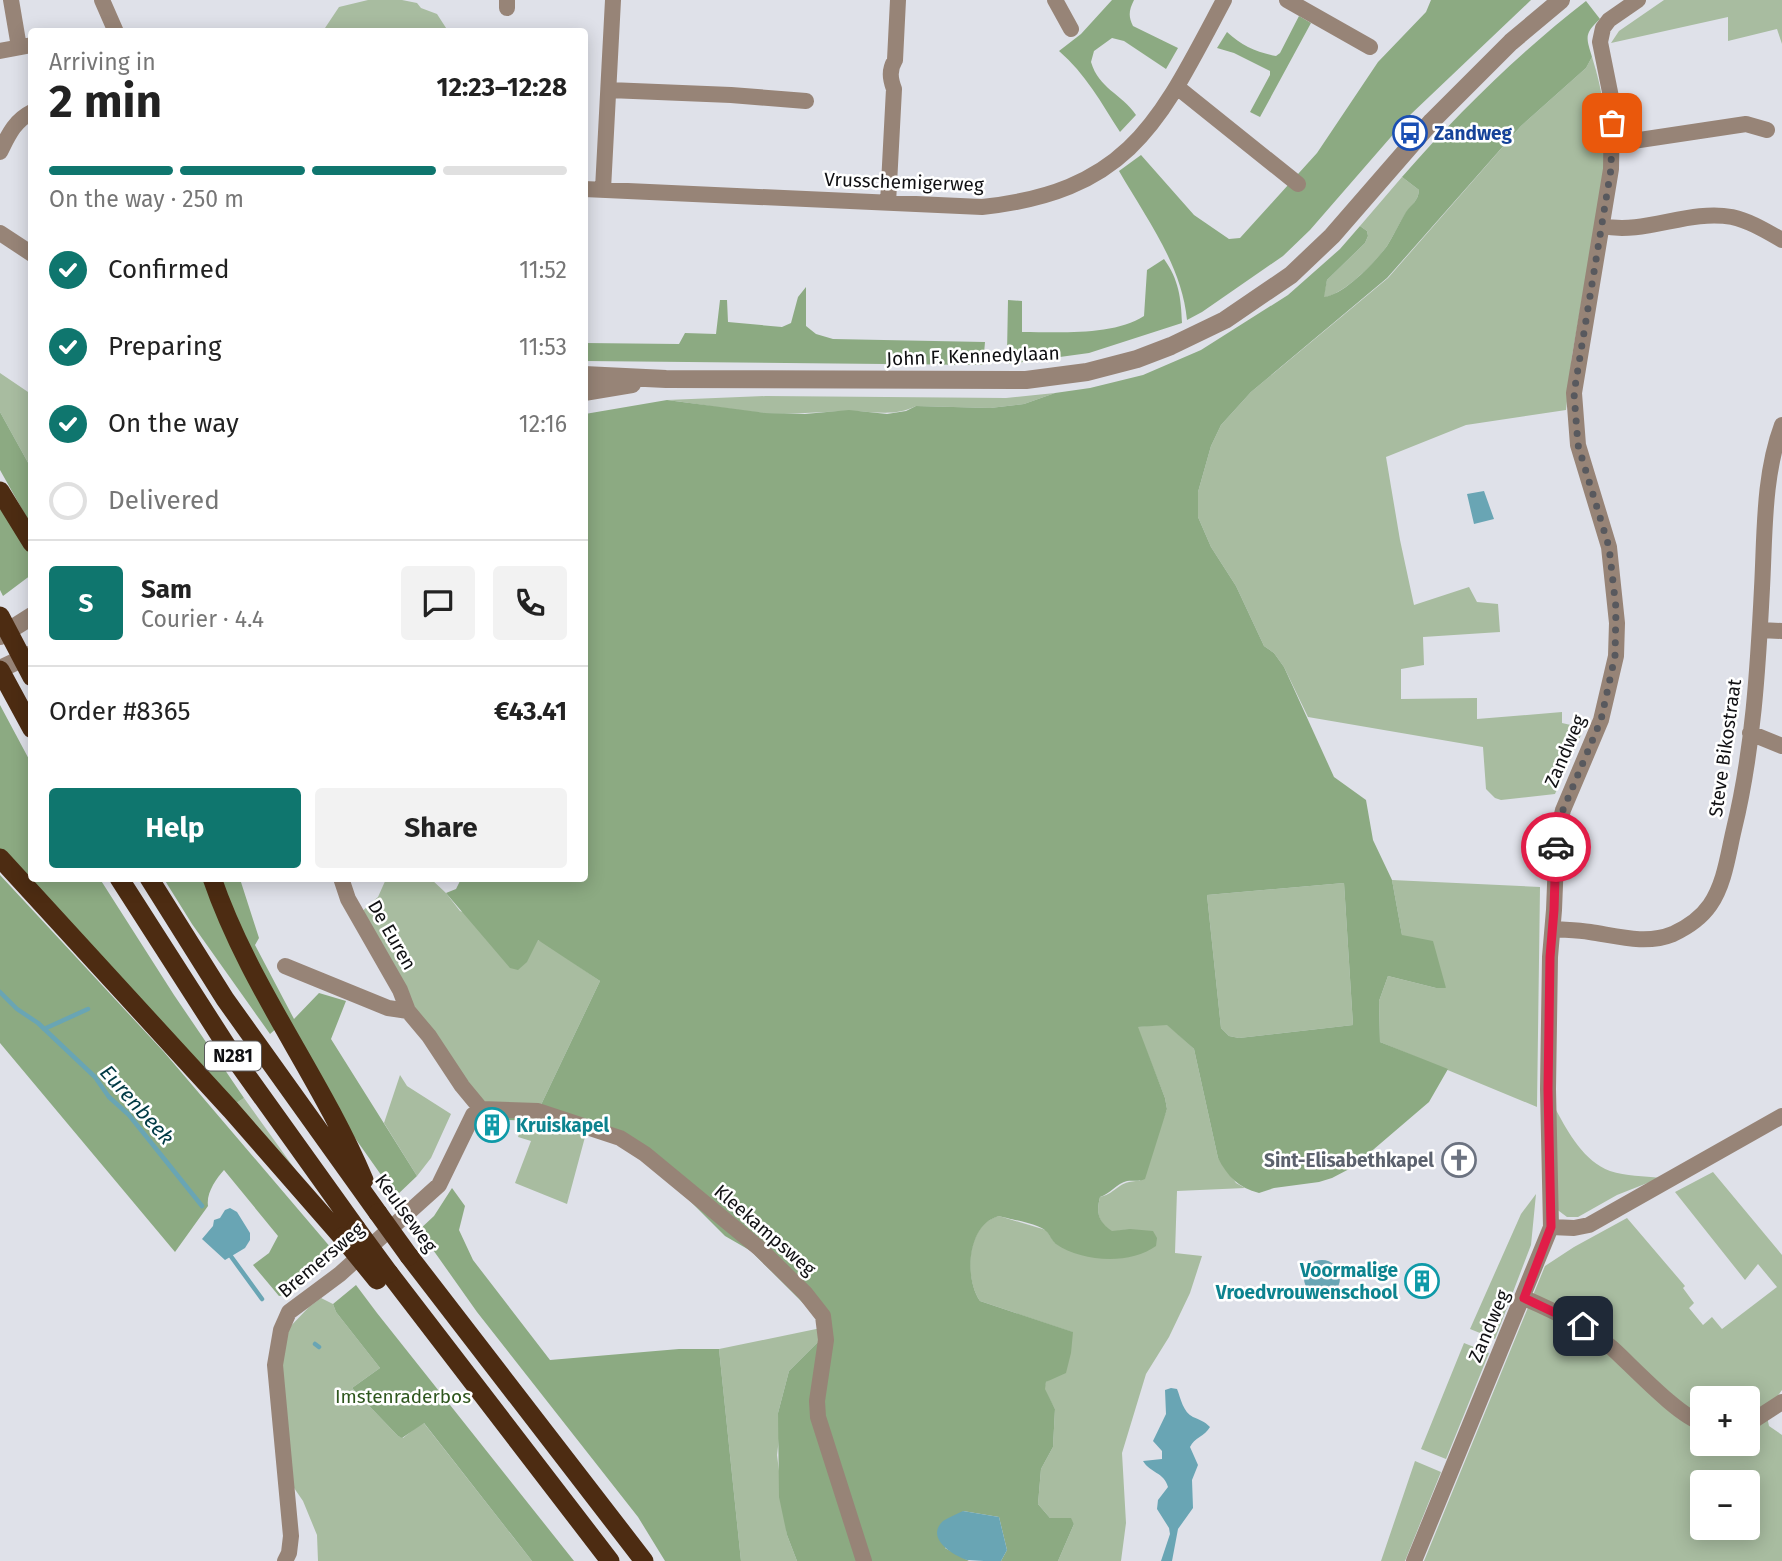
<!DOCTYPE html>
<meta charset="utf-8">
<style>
:root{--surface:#fff;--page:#f2f2f2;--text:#222;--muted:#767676;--line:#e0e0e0;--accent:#0f766e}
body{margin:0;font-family:"Fira Sans",sans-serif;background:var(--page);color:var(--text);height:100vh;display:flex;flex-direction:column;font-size:26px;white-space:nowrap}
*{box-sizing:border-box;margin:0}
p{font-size:23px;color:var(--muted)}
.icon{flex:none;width:38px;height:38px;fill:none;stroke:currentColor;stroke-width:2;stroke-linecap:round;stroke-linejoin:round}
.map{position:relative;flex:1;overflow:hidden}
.side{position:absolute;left:28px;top:28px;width:560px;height:854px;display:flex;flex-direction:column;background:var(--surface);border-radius:7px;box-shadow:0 4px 18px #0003}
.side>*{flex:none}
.buttons{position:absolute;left:1690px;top:1386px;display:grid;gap:14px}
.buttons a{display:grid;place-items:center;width:70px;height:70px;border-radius:7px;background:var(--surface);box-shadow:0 4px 18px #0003;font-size:35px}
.pin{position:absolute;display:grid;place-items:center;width:60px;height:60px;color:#fff;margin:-30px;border-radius:14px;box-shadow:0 4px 10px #0006}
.courier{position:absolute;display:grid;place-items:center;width:70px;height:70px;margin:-35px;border:5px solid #e11d48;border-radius:50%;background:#fff;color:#222;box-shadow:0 2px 9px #0007}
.headline em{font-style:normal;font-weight:700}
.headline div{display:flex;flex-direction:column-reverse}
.headline{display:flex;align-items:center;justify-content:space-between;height:119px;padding:0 21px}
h1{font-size:46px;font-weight:700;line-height:52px}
.bar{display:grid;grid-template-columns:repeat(4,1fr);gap:10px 7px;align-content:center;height:84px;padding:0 21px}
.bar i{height:9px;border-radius:5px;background:var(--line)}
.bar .selected{background:var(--accent)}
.bar p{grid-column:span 4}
.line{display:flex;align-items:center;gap:18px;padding:0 21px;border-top:2px solid var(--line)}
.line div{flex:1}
.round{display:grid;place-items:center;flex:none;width:74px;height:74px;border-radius:7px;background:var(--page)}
ol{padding:0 21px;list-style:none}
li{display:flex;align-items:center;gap:21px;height:77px}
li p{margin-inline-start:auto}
li .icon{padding:7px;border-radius:50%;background:var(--accent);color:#fff;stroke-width:4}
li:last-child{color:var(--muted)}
li i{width:38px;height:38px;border:4px solid var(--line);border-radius:50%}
.button{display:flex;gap:14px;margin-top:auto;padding:14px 21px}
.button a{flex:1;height:80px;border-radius:7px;background:var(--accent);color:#fff;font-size:28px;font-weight:700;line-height:80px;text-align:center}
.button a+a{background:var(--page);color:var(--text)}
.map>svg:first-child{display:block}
.green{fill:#a8bca0;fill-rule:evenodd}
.forest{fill:#8caa82;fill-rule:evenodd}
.water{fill:#69a5b4}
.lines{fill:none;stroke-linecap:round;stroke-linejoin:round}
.stream{stroke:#69a5b4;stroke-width:4.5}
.minor{stroke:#978477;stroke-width:16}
.tertiary{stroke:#978477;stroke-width:18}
.trunk{stroke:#4d2c12;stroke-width:19}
.trunk-bridge{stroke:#4d2c12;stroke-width:19}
.done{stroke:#58595e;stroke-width:7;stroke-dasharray:0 12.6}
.route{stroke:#e11d48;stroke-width:9}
.labels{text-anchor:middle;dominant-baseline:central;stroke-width:5;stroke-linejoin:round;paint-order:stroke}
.shield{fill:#fff;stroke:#58585a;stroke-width:2}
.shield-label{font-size:18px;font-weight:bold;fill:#101013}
.transit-label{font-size:19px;font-weight:bold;fill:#164399;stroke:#fff;text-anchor:start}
.street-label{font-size:19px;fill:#101013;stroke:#fff}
.culture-label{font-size:19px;font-weight:bold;fill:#0d838f;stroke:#fff;text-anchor:start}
.worship-label{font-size:19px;font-weight:bold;fill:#5b616d;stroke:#fff;text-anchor:end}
.park-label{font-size:19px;fill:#2e561d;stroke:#fff}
.water-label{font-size:21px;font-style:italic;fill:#003a45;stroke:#fff}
</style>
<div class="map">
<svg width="1782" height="1561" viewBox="0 0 1782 1561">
<rect width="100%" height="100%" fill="#dfe1e9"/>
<path class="green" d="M368,0H402L417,3L421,8L437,14L448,31H323L339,7Z
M1664,0H1782V44L1777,29L1728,41V17L1611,43L1619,31Z
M1592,57C1603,92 1607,121 1607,158L1572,356L1566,410L1466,425L1386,457L1400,540L1414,605L1469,587L1477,602L1498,604L1500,632L1423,637L1424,665L1401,669V699L1477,698V719L1562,712V723L1584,728L1555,794L1501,800L1495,798L1486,789L1483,747L1308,717L1284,667L1274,653L1264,646L1236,586L1211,547L1198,517V492L1211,446L1221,425L1251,392L1388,278L1521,126L1586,68Z
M1402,177L1419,190C1418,202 1412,203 1406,213C1399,223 1394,235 1387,246C1375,263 1344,294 1323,298L1327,280L1365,243L1368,236L1367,231L1360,226Z
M0,373L31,394V468L0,412Z
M1055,393L1024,404L990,408L916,406C892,418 871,410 846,411C819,412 792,415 764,413C732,410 699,404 667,400L766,396L1006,398Z
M386,879H431L446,893L460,911L543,942L600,981L540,1107L486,1104L441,1051L357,916L378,897Z
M1392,880L1540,887L1537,1107L1380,1042L1379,1001L1388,976L1436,988H1446L1402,935Z
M1344,883L1353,1025L1239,1038L1229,1036L1221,1028L1207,895Z
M1167,1024L1194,1049L1218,1158L1236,1183L1245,1188L1177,1191L1175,1253L1202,1256L1190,1293L1169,1337L1146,1374L1122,1453L1126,1523L1121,1561H1058L1074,1524L1070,1518H1050L1038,1504L1041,1469L1053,1447L1055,1409L1044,1389L1046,1382L1054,1377L1072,1332L980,1301C964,1278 966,1224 999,1216L1046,1230L1055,1243L1130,1229L1112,1232C1098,1221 1096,1214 1100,1197C1119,1192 1116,1181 1140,1181L1167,1109L1165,1098L1137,1027Z
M400,1075L407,1086L451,1114L431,1158L417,1176L384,1123Z
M244,1098L325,1211L232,1106Z
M1556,1110C1569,1134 1584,1161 1610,1171C1626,1176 1644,1176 1660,1178L1617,1195L1578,1217H1567L1555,1208Z
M524,1120L539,1121L585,1137L567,1204L515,1183L531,1141L518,1137Z
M1713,1172L1782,1255V1390L1766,1412L1769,1426L1782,1435V1561H1424L1545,1266L1574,1247L1627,1218L1685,1286L1683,1288L1694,1303L1689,1308L1703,1325L1712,1317L1722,1329L1777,1287L1758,1264L1745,1280L1675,1192ZM1703,1398H1748V1444H1703ZM1703,1482H1748V1528H1703Z
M1536,1194L1531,1245L1495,1339L1470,1329L1521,1214Z
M321,1298L333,1304L336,1312L380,1368L352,1388L398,1436L403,1438L423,1422L532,1561H318L317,1535L303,1501L292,1485L279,1372L286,1331L309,1307Z
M821,1328L822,1338L789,1371L778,1413L780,1430L777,1455L787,1535L797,1561H741L719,1349Z
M1464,1343L1489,1353L1446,1459L1421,1449Z
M1415,1461L1441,1472L1405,1561H1381Z"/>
<path class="forest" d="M1112,0H1134C1129,10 1128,16 1133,26L1178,48L1166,69L1124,41L1112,38L1094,51L1091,62C1099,89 1121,93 1136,115L1120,132C1102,104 1085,73 1059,51L1081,34Z
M1431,0H1531L1410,115L1310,230L1283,256L1202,312L1187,320C1182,265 1146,218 1119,171L1141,155L1194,215L1229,239L1240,238L1317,153L1378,62L1426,12Z
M1586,1L1600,19C1584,34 1586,37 1592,57L1586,68L1521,126L1387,278L1251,392L1221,425L1211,446L1198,492V517L1211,547L1236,586L1264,646L1274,653L1284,667L1334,777L1366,800L1373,840L1392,880L1402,935L1433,941L1446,988H1436L1388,976L1379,1001L1380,1042L1448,1069L1429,1102L1353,1167L1332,1178L1319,1182L1274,1188L1259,1193C1239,1188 1227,1176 1218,1158L1194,1049L1167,1025L1138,1027L1165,1098L1167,1109L1145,1179C1138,1182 1134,1180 1127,1181C1117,1183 1110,1194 1100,1197C1096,1213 1098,1221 1112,1231L1130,1229L1153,1231L1157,1238L1156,1246C1130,1265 1082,1262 1056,1244C1052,1241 1050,1235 1046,1231C1039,1224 1009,1219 999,1216C967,1224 964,1278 980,1301L1073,1332L1071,1353L1066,1373L1046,1382L1045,1389L1055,1409L1053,1447L1041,1469L1038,1504L1050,1518H1071L1074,1524L1058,1561H1001L1007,1550L999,1517L963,1511L945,1548L969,1561H797L787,1535L779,1497L778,1413L789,1371L822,1338L823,1333L812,1312L751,1251L725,1236L689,1200L630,1150L590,1132L585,1137L539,1121L507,1120V1106L540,1107L600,981L538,940L527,962L518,970L510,968L446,893L456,889L461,879L584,878L585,414L667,400L765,413L805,414L849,410L887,414L906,411L916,406L990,408L1024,404L1055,393L1090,388L1143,375L1201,350L1288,295L1340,249L1360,226L1367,231L1368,236L1365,243L1327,280L1324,297C1344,295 1375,262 1387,246C1394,235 1399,223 1406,212C1412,203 1418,202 1419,190L1402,177C1458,113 1519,53 1586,1ZM1344,883L1353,1025L1239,1038L1229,1036L1221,1028L1207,895Z
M1299,16L1311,23L1260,117L1250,112L1270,75V71L1234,53L1217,48L1227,32C1242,46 1256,52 1276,56L1280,53Z
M1164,259C1179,280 1181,298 1182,323L1089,353L1009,364L1007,353L1008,300L1022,301V332C1057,332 1114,336 1144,316L1147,270Z
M806,287V326L816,334L833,339L985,342L983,365L585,361V343L679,344L685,333L716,334L720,300H727L728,322L782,327L791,323L798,297Z
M0,412L31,468V525L0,470Z
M0,506L32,557L31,575L3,596L0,590Z
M0,705L31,763L32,878L100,879L174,995L244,1098L232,1106L0,852Z
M0,875L164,1052L337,1255L291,1294L279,1296L253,1265L269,1253L278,1236L224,1170C216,1179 206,1193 208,1206L175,1252L0,1043Z
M164,879H208L278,1027L270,1034L192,924Z
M220,879H240L259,938L255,945L294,1019L319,993L346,1001L331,1039L417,1176L396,1196L350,1131L248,946Z
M452,1188L465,1206L459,1230L473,1260L550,1360L679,1349H719L741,1561H665L638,1517L477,1312L419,1230L434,1216Z
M356,1285L377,1313L574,1561H532L424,1423L402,1438L398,1436L352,1388L380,1368L336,1312L333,1304Z"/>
<path class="water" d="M1484,491L1494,519L1474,524L1467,494Z
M230,1208L237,1212L250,1233V1240L245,1248L225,1260L202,1239L213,1226L214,1220L220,1218L225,1210Z
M1304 1278a18 18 0 1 1 36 0a18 18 0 1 1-36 0Z
M1171,1388L1177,1389C1181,1399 1183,1412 1193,1417C1200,1420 1204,1421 1210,1427C1205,1436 1194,1438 1190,1447L1198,1465L1192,1480L1193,1508L1178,1529L1172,1561H1161L1170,1534L1169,1528L1157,1509L1158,1500L1168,1487C1164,1472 1150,1473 1143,1461L1162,1459V1451L1153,1441L1166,1414L1165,1390Z
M963,1511L999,1517L1007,1550L1001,1561C991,1561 977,1561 967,1560C952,1555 925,1538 943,1521C949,1517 957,1514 963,1511Z"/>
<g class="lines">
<path class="stream" d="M0,992L17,1009L38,1023L95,1077L109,1097L129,1115L202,1206
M44,1029L88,1009
M230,1255L262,1299
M315,1344L319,1347"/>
<path class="minor" d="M11,0L19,47
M102,0L116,32
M1055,0L1071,29
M1287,0L1370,47
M507,8V0
M0,51L32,45
M1177,87L1298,184
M609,90L731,95L806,101
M1613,144L1746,124L1767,130
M0,152C8,136 14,121 32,112
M584,189L982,207C1131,191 1160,120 1224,0
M603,189L613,0
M888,203L894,89C890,78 889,70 895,60L898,0
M1602,226C1646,235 1688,209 1732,217C1750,221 1766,231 1782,240
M0,233L32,254
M1760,630L1782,631
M1750,733L1782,746
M341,878L348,899L400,990L408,1011L429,1036L462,1086L481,1109
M1553,929C1565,930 1578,930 1590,932C1617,936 1646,945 1673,934C1688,927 1701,918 1710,905C1725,883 1728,854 1734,829C1753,751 1758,668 1762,588C1765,534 1763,476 1782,425
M285,966L388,1008L408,1011
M481,1109L538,1111L620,1138L645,1154L759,1248L805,1293L823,1316L826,1340L817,1401L818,1417L864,1561
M1551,1227L1574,1228L1589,1225L1782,1116
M1524,1298C1555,1311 1585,1326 1612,1348C1632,1366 1680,1418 1703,1423
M1748,1424L1782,1402
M285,1561L289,1553L291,1536L275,1365L281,1330L289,1312L340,1274L439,1185L473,1115L481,1109
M1414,1561L1551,1227L1548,1089L1550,957L1554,910L1557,835L1563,810L1601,720L1616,656L1617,623L1609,547L1578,445L1574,393L1611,169L1612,102L1600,42L1603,28L1609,20L1638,0"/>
<path class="tertiary" d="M584,375L666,379L1026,380L1087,372L1137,359L1171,346L1225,320L1291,275L1332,236L1432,121L1511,42L1561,0
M584,392L632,384
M0,636L32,616
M0,669L32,654"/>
<path class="trunk" d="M0,491L32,543
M0,670L32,729
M0,858L231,1110L342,1237
M119,878L235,1059L356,1228
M149,878L225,999L378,1213
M212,878C249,986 320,1076 364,1180
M409,1256L644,1561
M389,1273L610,1561"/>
<path class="trunk-bridge" d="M0,616L32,677
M378,1213L409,1256
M356,1228L389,1273
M342,1237L377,1280"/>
</g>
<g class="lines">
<path class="done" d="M1556,847L1563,810L1601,720L1615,656L1616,608L1609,547L1578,445L1574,393L1611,169L1612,123"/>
<path class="route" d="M1556,847L1554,910L1550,957L1548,1089L1551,1227L1524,1298L1583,1326"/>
</g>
<defs>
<g id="bus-ring" transform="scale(1.75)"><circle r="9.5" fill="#fff" stroke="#1a4fb4" stroke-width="1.5"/><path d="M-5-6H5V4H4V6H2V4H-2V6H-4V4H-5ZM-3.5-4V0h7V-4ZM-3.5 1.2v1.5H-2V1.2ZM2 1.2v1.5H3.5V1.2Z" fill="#1a4fb4"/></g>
<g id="building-ring" transform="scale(1.75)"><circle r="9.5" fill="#fff" stroke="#0f9aa8" stroke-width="1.5"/><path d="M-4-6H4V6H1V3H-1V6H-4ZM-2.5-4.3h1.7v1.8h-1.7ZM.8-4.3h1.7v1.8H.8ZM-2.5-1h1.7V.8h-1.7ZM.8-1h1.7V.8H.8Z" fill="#0f9aa8"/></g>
<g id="church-ring" transform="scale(1.75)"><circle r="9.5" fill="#fff" stroke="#6b7280" stroke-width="1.5"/><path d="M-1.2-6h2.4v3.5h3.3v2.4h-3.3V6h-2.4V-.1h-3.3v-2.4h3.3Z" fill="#6b7280"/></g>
</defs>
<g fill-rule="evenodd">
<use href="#bus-ring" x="1410" y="133"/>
<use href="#building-ring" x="492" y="1125"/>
<use href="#church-ring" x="1459" y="1160"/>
<use href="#building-ring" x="1422" y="1281"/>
</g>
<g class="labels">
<rect class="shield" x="205" y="1041.5" width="56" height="29" rx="5"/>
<g class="shield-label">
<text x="233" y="1056">N281</text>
</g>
<g class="transit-label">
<text x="1434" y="133">Zandweg</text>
</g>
<g class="street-label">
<text transform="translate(904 182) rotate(2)">Vrusschemigerweg</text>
<text transform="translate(973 356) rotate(-2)">John F. Kennedylaan</text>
<text transform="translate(1725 748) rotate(-82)">Steve Bikostraat</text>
<text transform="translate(1565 751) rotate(-67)">Zandweg</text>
<text transform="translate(392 935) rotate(60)">De Euren</text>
<text transform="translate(406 1213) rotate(54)">Keulseweg</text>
<text transform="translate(765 1230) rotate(41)">Kleekampsweg</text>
<text transform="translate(321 1260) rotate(-40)">Bremersweg</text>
<text transform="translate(1489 1326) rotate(-67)">Zandweg</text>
</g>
<g class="culture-label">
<text x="516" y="1125">Kruiskapel</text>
<text x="1398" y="1270" text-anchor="end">Voormalige<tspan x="1398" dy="22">Vroedvrouwenschool</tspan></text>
</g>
<g class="worship-label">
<text x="1434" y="1160">Sint-Elisabethkapel</text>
</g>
<g class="park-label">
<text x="403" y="1396">Imstenraderbos</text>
</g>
<g class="water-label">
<text transform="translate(137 1105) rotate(48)">Eurenbeek</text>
</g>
</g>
</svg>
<div class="buttons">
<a>+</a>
<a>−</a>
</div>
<div class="pin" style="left:1612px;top:123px;background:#ea580c"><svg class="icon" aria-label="bag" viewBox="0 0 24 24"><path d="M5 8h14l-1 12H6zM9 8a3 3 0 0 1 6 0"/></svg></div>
<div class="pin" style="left:1583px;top:1326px;background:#1f2937"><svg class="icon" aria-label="home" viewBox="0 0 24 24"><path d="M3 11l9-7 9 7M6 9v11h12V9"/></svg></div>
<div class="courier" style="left:1556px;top:847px"><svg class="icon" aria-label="car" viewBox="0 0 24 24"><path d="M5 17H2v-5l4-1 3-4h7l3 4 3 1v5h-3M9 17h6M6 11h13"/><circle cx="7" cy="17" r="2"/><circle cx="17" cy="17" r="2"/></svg></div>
<section class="side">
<div class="headline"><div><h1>2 min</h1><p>Arriving in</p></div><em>12:23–12:28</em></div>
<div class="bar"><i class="selected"></i><i class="selected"></i><i class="selected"></i><i></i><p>On the way · 250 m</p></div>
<ol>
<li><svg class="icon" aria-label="check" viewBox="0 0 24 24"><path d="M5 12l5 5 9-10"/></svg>Confirmed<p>11:52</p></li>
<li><svg class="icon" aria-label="check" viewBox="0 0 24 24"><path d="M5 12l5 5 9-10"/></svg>Preparing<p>11:53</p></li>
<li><svg class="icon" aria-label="check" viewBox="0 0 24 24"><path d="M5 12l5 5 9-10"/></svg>On the way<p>12:16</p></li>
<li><i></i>Delivered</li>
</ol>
<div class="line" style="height:126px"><b class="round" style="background:var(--accent);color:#fff">S</b><div><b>Sam</b><p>Courier · 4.4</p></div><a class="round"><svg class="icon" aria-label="chat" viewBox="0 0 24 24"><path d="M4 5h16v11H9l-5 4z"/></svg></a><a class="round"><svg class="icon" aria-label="phone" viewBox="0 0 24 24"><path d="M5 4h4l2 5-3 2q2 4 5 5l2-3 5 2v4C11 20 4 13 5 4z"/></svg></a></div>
<div class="line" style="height:91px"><div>Order #8365</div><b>€43.41</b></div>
<div class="button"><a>Help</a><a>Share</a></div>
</section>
</div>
